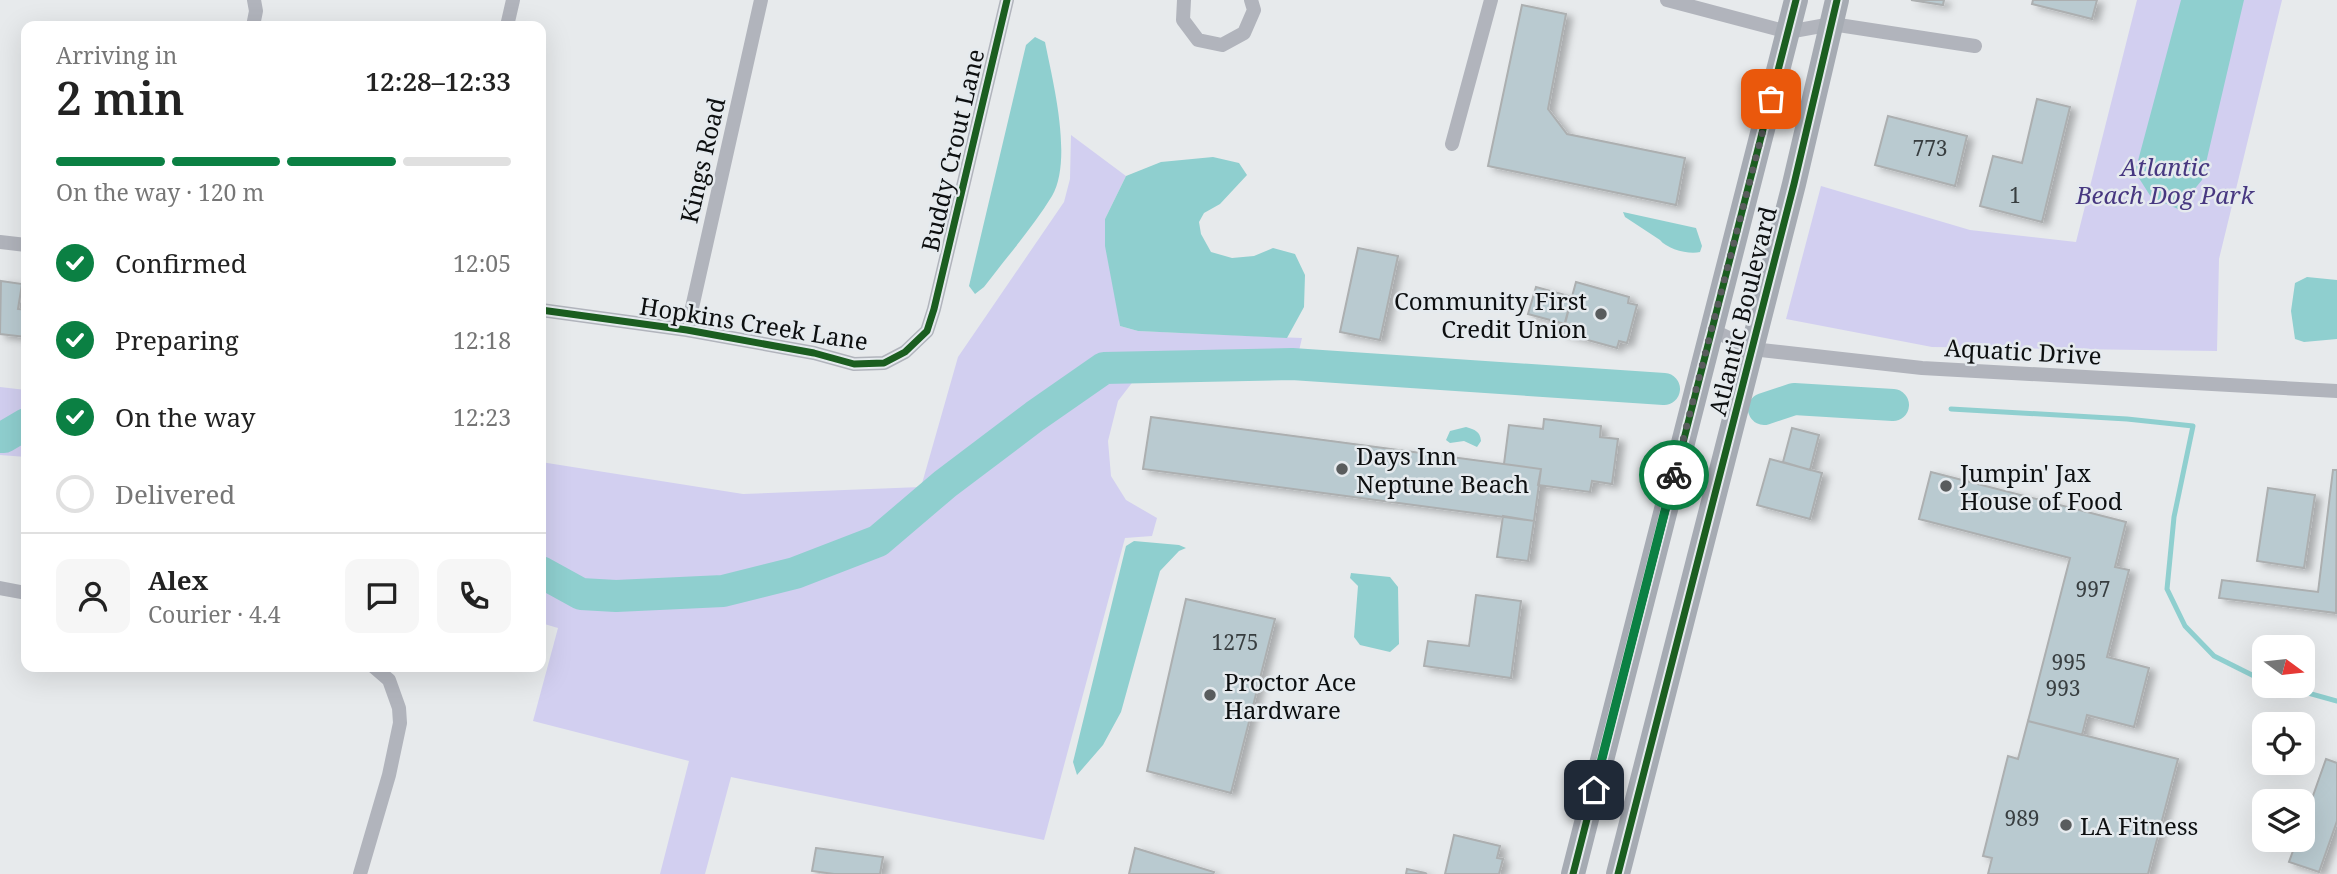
<!DOCTYPE html>
<meta charset="utf-8">
<style>
:root{--surface:#fff;--page:#f6f6f6;--text:#222;--muted:#767676;--line:#e0e0e0;--accent:#0b8043}
body{margin:0;font-family:"Noto Serif",serif;background:var(--page);color:var(--text);height:100vh;display:flex;flex-direction:column;font-size:26px;white-space:nowrap}
*{box-sizing:border-box;margin:0}
p{font-size:23px;color:var(--muted)}
.icon{flex:none;width:38px;height:38px;fill:none;stroke:currentColor;stroke-width:2;stroke-linecap:round;stroke-linejoin:round}
.map{position:relative;flex:1;overflow:hidden}
.drawer{position:absolute;left:21px;top:21px;width:525px;height:651px;display:flex;flex-direction:column;background:var(--surface);border-radius:14px;box-shadow:0 7px 28px #0002}
.drawer>*{flex:none}
.needle{width:46px;rotate:105deg}
.fabs{position:absolute;left:2252px;top:635px;display:grid;gap:14px}
.fabs a{display:grid;place-items:center;width:63px;height:63px;border-radius:14px;background:var(--surface);box-shadow:0 7px 28px #0002;font-size:35px}
.pin{position:absolute;display:grid;place-items:center;width:60px;height:60px;color:#fff;margin:-30px;border-radius:14px;box-shadow:0 4px 10px #0006}
.courier{position:absolute;display:grid;place-items:center;width:70px;height:70px;margin:-35px;border:5px solid #0b8043;border-radius:50%;background:#fff;color:#222;box-shadow:0 2px 9px #0007}
.overview em{font-style:normal;font-weight:600}
.overview div{display:flex;flex-direction:column-reverse}
.overview{display:flex;align-items:center;justify-content:space-between;height:119px;padding:0 35px}
h1{font-size:46px;font-weight:600;line-height:52px}
.bar{display:grid;grid-template-columns:repeat(4,1fr);gap:10px 7px;align-content:center;height:84px;padding:0 35px}
.bar i{height:9px;border-radius:5px;background:var(--line)}
.bar .selected{background:var(--accent)}
.bar p{grid-column:span 4}
.line{display:flex;align-items:center;gap:18px;padding:0 35px;border-top:2px solid var(--line)}
.line div{flex:1}
.round{display:grid;place-items:center;flex:none;width:74px;height:74px;border-radius:14px;background:var(--page)}
ol{padding:0 35px;list-style:none}
li{display:flex;align-items:center;gap:21px;height:77px}
li p{margin-inline-start:auto}
li .icon{padding:7px;border-radius:50%;background:var(--accent);color:#fff;stroke-width:4}
li:last-child{color:var(--muted)}
li i{width:38px;height:38px;border:4px solid var(--line);border-radius:50%}
.map>svg:first-child{display:block}
.green{fill:#d2cff0}
.water{fill:#8fcfcf}
.lines{fill:none;stroke-linecap:round;stroke-linejoin:round}
.stream{stroke:#8fcfcf;stroke-width:5}
.river{stroke:#8fcfcf;stroke-width:32}
.building{fill:#b9cad0;stroke:#acafb0;stroke-width:2;filter:url(#shadow)}
.minor{stroke:#b1b4bc;stroke-width:14}
.trunk{stroke:#a6abb3;stroke-width:24}
.cycleway-casing{stroke:#e5eaee;stroke-width:11}
.cycleway{stroke:#1b5e20;stroke-width:7}
.done{stroke:#595c5d;stroke-width:7;stroke-dasharray:0 12.6}
.route{stroke:#0b8043;stroke-width:9}
.poi-dot{fill:#595c5d;stroke:#e5eaee;stroke-width:2.5}
.labels{text-anchor:middle;dominant-baseline:central;stroke-width:5;stroke-linejoin:round;paint-order:stroke}
.number-label{font-size:21px;fill:#383e40}
.street-label{font-size:24px;fill:#0d0f10;stroke:#e5eaee}
.park-label{font-size:24px;font-style:italic;fill:#473880;stroke:#e5eaee}
.poi-label{font-size:24px;fill:#0d0f10;stroke:#e5eaee;text-anchor:start}
</style>
<div class="map">
<svg width="2337" height="874" viewBox="0 0 2337 874">
<defs>
<filter id="shadow"><feDropShadow dx="6" dy="3.5" stdDeviation="3.5" flood-color="#0004"/></filter>
</defs>
<rect width="100%" height="100%" fill="#e7eaec"/>
<path class="green" d="M2137,0H2282L2219,259L2217,351L1932,347L1786,319L1821,186L1970,230L2076,242Z
M1071,135L1126,176L1105,219L1120,326L1138,331L1302,338L1294,372L1138,375L1118,401L1108,441L1111,476L1126,500L1157,518L1152,536L1125,538L1044,840L731,777L705,874H660L689,761L533,721L558,628L541,623V462L743,494L921,487L958,357L1064,202L1070,179Z
M0,387L26,390V457L0,455Z"/>
<path class="water" d="M2181,0H2244L2202,180L2178,209L2151,197L2135,172Z
M1035,37L1045,42C1053,82 1073,160 1052,196C1033,227 1006,258 984,287L975,294L969,286L1026,45Z
M1213,157L1239,163L1247,175L1220,204L1204,213L1199,222L1201,234L1211,252L1232,258L1254,256L1273,248L1295,254L1305,275L1304,307L1287,338L1138,331L1120,326L1105,246V219L1126,176L1161,162Z
M1623,212L1696,228L1702,246L1700,252C1689,255 1667,249 1660,240L1625,217Z
M2307,277L2337,280V339L2304,342L2295,339L2291,311L2295,283Z
M1466,427C1475,430 1480,431 1481,441L1477,447L1464,441L1450,443L1446,440L1450,431Z
M1134,541L1179,545L1186,548L1179,551L1160,571L1121,712L1103,745L1077,775L1073,762L1126,546Z
M1351,573L1390,577L1398,587L1399,644L1390,652L1360,645L1354,637L1358,586L1350,578Z"/>
<g class="lines">
<path class="stream" d="M1951,409L2127,419L2193,426L2174,517L2167,589L2185,626L2214,656L2264,681
M2283,686L2337,701"/>
<path class="river" d="M1764,409L1794,399L1893,405
M0,437H4L26,424
M541,572L581,594L616,596L723,591L795,573L878,541L945,484L1035,416L1104,368L1292,364L1664,389"/>
</g>
<path class="building" d="M1911,0H1944L1943,5Z
M2033,0H2097L2092,19L2032,4Z
M1522,5L1566,14L1548,109L1567,134L1685,158L1676,205L1488,166Z
M2037,99L2070,107L2042,222L1980,206L1993,156L2022,163Z
M1888,116L1967,136L1955,186L1875,165Z
M1358,248L1398,256L1380,340L1340,332Z
M1,281L22,284L18,309L26,310V337L0,334Z
M1576,282L1629,297L1628,303L1637,305L1627,343L1619,341L1617,348L1562,333Z
M1536,287L1572,297L1565,324L1528,314Z
M1151,417L1541,469L1534,521L1143,469Z
M1544,419L1601,426L1600,437L1618,439L1612,484L1592,481L1590,492L1538,485L1541,469L1504,464L1509,425L1543,429Z
M1792,428L1819,435L1810,470L1783,462Z
M1770,459L1822,473L1810,519L1757,505Z
M2333,470H2337L2336,613L2219,598L2222,580L2318,592Z
M1931,472L2126,522L2115,567L2129,570L2107,657L2149,668L2134,727L2087,715L2082,735L2028,721L2070,558L1919,519Z
M2268,488L2315,495L2304,568L2257,561Z
M1503,516L1534,521L1528,561L1497,557Z
M1476,595L1521,601L1511,678L1424,666L1428,641L1469,646Z
M1186,599L1275,619L1231,793L1147,771Z
M2028,721L2178,759L2148,874H1988L1992,858L1983,856L2008,756L2018,759Z
M2326,759L2337,763V821L2319,872L2289,862L2297,840H2303V824Z
M1454,835L1500,846L1497,858L1503,859L1499,874H1445Z
M816,848L883,857L880,874H834L812,871Z
M1135,848L1214,872L1213,874H1129Z
M1407,869L1425,873L1427,874H1406Z"/>
<g class="lines">
<path class="minor" d="M1184,0L1183,20L1198,40L1222,45L1244,33L1254,10L1251,0
M1667,0L1788,32L1832,24L1975,46
M253,26L256,11L254,0
M507,26L513,0
M1452,144L1491,0
M0,242L26,245
M541,310L687,330L814,353L854,364L884,363L905,352L927,331L934,309L1007,0
M687,330L761,0
M1712,330L1752,349L1922,368L2337,391
M0,588L26,593
M360,874L389,775L400,723L399,708L389,680L374,667"/>
<path class="trunk" d="M1573,874L1796,0
M1618,874L1794,184L1837,0"/>
<g class="cycleway-casing">
<path id="cycleway" d="M541,310L687,330L814,353L854,364L884,363L905,352L927,331L934,309L1007,0
M1573,874L1796,0
M1618,874L1794,184L1837,0"/>
</g>
<use href="#cycleway" class="cycleway"/>
</g>
<g class="lines">
<path class="done" d="M1674,475L1771,99"/>
<path class="route" d="M1594,790L1674,475"/>
</g>
<g class="poi-dot">
<circle cx="1601" cy="314" r="7"/>
<circle cx="1342" cy="469" r="7"/>
<circle cx="1946" cy="486" r="7"/>
<circle cx="1210" cy="695" r="7"/>
<circle cx="2066" cy="825" r="7"/>
</g>
<g class="labels">
<g class="number-label">
<text x="1930" y="148">773</text>
<text x="2015" y="195">1</text>
<text x="2093" y="589">997</text>
<text x="1235" y="642">1275</text>
<text x="2069" y="662">995</text>
<text x="2063" y="688">993</text>
<text x="2022" y="818">989</text>
</g>
<g class="street-label">
<text transform="translate(952 150) rotate(-77)">Buddy Crout Lane</text>
<text transform="translate(702 160) rotate(-77)">Kings Road</text>
<text transform="translate(1742 311) rotate(-76)">Atlantic Boulevard</text>
<text transform="translate(754 323) rotate(9)">Hopkins Creek Lane</text>
<text transform="translate(2023 351) rotate(3)">Aquatic Drive</text>
</g>
<g class="park-label">
<text x="2165" y="166">Atlantic<tspan x="2165" dy="28">Beach Dog Park</tspan></text>
</g>
<g class="poi-label">
<text x="1587" y="300" text-anchor="end">Community First<tspan x="1587" dy="28">Credit Union</tspan></text>
<text x="1356" y="455">Days Inn<tspan x="1356" dy="28">Neptune Beach</tspan></text>
<text x="1960" y="472">Jumpin' Jax<tspan x="1960" dy="28">House of Food</tspan></text>
<text x="1224" y="681">Proctor Ace<tspan x="1224" dy="28">Hardware</tspan></text>
<text x="2080" y="825">LA Fitness</text>
</g>
</g>
</svg>
<div class="fabs">
<a><svg class="needle" viewBox="-14 -14 28 28"><path d="M0-13l5 13h-10z" fill="#e53935"/><path d="M0 13l5-13h-10z" fill="#767676"/></svg></a>
<a><svg class="icon" aria-label="locate" viewBox="0 0 24 24"><circle cx="12" cy="12" r="6"/><path d="M12 2v4M12 18v4M2 12h4M18 12h4"/></svg></a>
<a><svg class="icon" aria-label="layers" viewBox="0 0 24 24"><path d="M12 4l9 5-9 5-9-5zM3 14l9 5 9-5"/></svg></a>
</div>
<div class="pin" style="left:1771px;top:99px;background:#ea580c"><svg class="icon" aria-label="bag" viewBox="0 0 24 24"><path d="M5 8h14l-1 12H6zM9 8a3 3 0 0 1 6 0"/></svg></div>
<div class="pin" style="left:1594px;top:790px;background:#1f2937"><svg class="icon" aria-label="home" viewBox="0 0 24 24"><path d="M3 11l9-7 9 7M6 9v11h12V9"/></svg></div>
<div class="courier" style="left:1674px;top:475px"><svg class="icon" aria-label="bike" viewBox="0 0 24 24"><circle cx="6" cy="16" r="4"/><circle cx="18" cy="16" r="4"/><path d="M6 16l4-8h5l3 8M10 8l3 8H6M13 5h3"/></svg></div>
<section class="drawer">
<div class="overview"><div><h1>2 min</h1><p>Arriving in</p></div><em>12:28–12:33</em></div>
<div class="bar"><i class="selected"></i><i class="selected"></i><i class="selected"></i><i></i><p>On the way · 120 m</p></div>
<ol>
<li><svg class="icon" aria-label="check" viewBox="0 0 24 24"><path d="M5 12l5 5 9-10"/></svg>Confirmed<p>12:05</p></li>
<li><svg class="icon" aria-label="check" viewBox="0 0 24 24"><path d="M5 12l5 5 9-10"/></svg>Preparing<p>12:18</p></li>
<li><svg class="icon" aria-label="check" viewBox="0 0 24 24"><path d="M5 12l5 5 9-10"/></svg>On the way<p>12:23</p></li>
<li><i></i>Delivered</li>
</ol>
<div class="line" style="height:126px"><a class="round"><svg class="icon" aria-label="person" viewBox="0 0 24 24"><circle cx="12" cy="8" r="4"/><path d="M4 21q1-7 8-7t8 7"/></svg></a><div><b>Alex</b><p>Courier · 4.4</p></div><a class="round"><svg class="icon" aria-label="chat" viewBox="0 0 24 24"><path d="M4 5h16v11H9l-5 4z"/></svg></a><a class="round"><svg class="icon" aria-label="phone" viewBox="0 0 24 24"><path d="M5 4h4l2 5-3 2q2 4 5 5l2-3 5 2v4C11 20 4 13 5 4z"/></svg></a></div>
</section>
</div>
